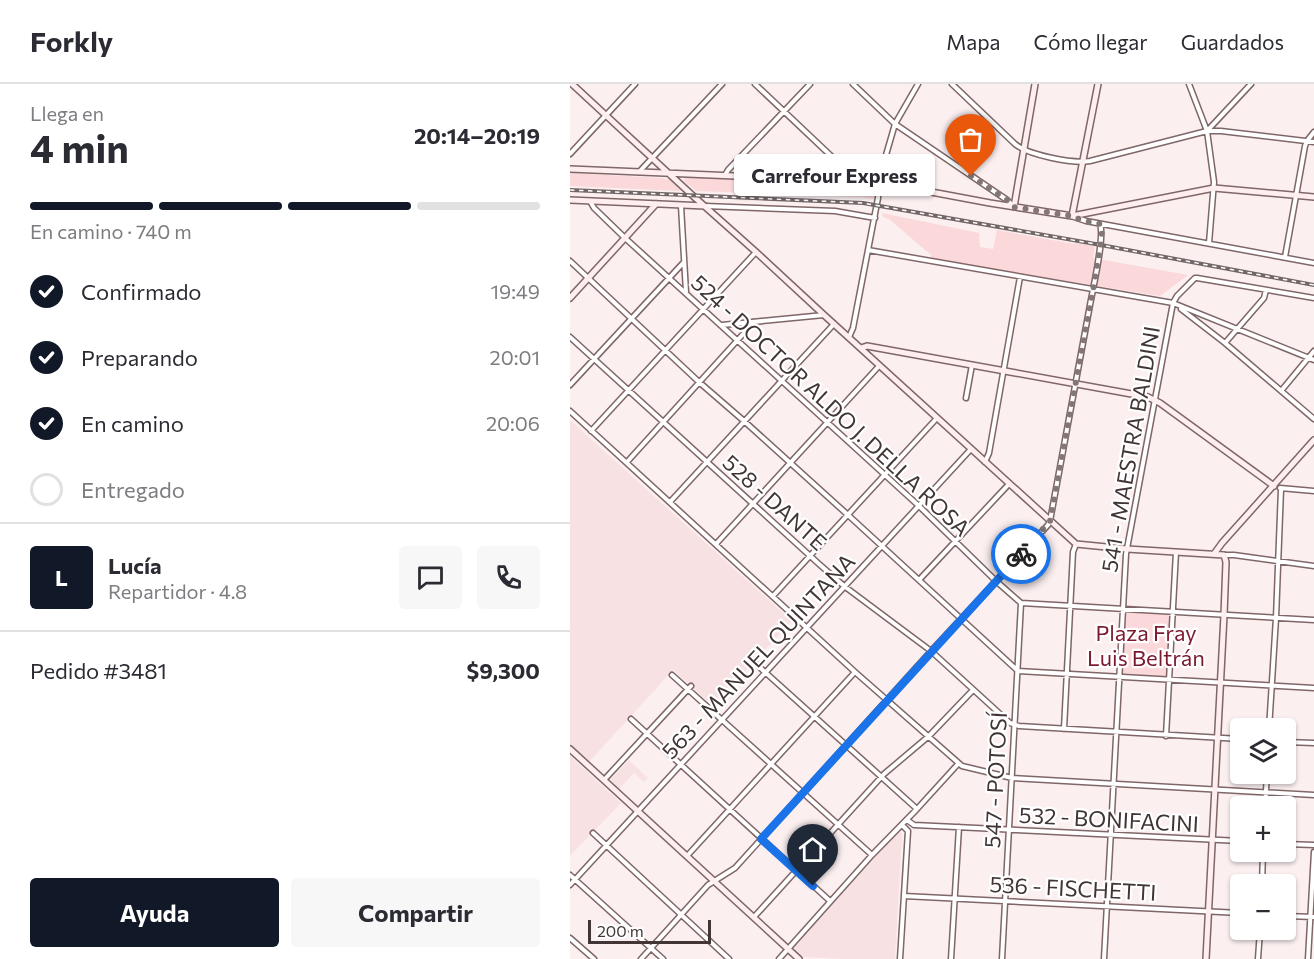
<!DOCTYPE html>
<html lang="es">
<meta charset="utf-8">
<style>
:root{--surface:#fff;--page:#f7f7f7;--text:#2b2b33;--muted:#7c7c81;--line:#e1e1e2;--accent:#111827}
body{margin:0;font-family:Commissioner,sans-serif;background:var(--page);color:var(--text);height:100vh;display:flex;flex-direction:column;font-size:22px;white-space:nowrap}
*{box-sizing:border-box;margin:0}
p{font-size:20px;color:var(--muted)}
.icon{flex:none;width:33px;height:33px;fill:none;stroke:currentColor;stroke-width:2;stroke-linecap:round;stroke-linejoin:round}
.map{position:relative;flex:1;overflow:hidden}
.drawer{display:flex;flex-direction:column;background:var(--surface);width:570px}
.drawer>*{flex:none}
.fabs{position:absolute;left:660px;top:634px;display:grid;gap:12px}
.fabs a{display:grid;place-items:center;width:66px;height:66px;border-radius:6px;background:var(--surface);box-shadow:0 2px 4px #0004;font-size:30px}
.scale{position:absolute;left:18px;bottom:15px;width:123px;box-sizing:border-box;padding-left:6px;border:3px solid #413536;border-top:0;font-size:16px;line-height:21px;white-space:nowrap;color:#413536;-webkit-text-stroke:4px #fff;paint-order:stroke}
.pin{position:absolute;display:grid;place-items:center;width:51px;height:51px;color:#fff;margin:-62px -26px;border-radius:50% 50% 50% 0;rotate:-45deg;box-shadow:0 0 6px #0007}
.pin .icon{rotate:45deg}
.courier{position:absolute;display:grid;place-items:center;width:60px;height:60px;margin:-30px;border:4px solid #1a73e8;border-radius:50%;background:#fff;color:#222;box-shadow:0 2px 8px #0007}
.bubble{position:absolute;height:42px;border-radius:6px;background:var(--surface);box-shadow:0 2px 4px #0004;font-size:20px;font-weight:700;line-height:42px;text-align:center}
.overview em{font-style:normal;font-weight:700}
.overview div{display:flex;flex-direction:column-reverse}
.overview{display:flex;align-items:center;justify-content:space-between;height:102px;padding:0 30px}
h1{font-size:39px;font-weight:700;line-height:45px}
.bar{display:grid;grid-template-columns:repeat(4,1fr);gap:9px 6px;align-content:center;height:72px;padding:0 30px}
.bar i{height:8px;border-radius:4px;background:var(--line)}
.bar .on{background:var(--accent)}
.bar p{grid-column:span 4}
.line{display:flex;align-items:center;gap:15px;padding:0 30px;border-top:2px solid var(--line)}
.line div{flex:1}
.round{display:grid;place-items:center;flex:none;width:63px;height:63px;border-radius:6px;background:var(--page)}
ol{padding:0 30px;list-style:none}
li{display:flex;align-items:center;gap:18px;height:66px}
li p{margin-inline-start:auto}
li .icon{padding:6px;border-radius:50%;background:var(--accent);color:#fff;stroke-width:4}
li:last-child{color:var(--muted)}
li i{width:33px;height:33px;border:3px solid var(--line);border-radius:50%}
.button{display:flex;gap:12px;margin-top:auto;padding:12px 30px}
.button a{flex:1;height:69px;border-radius:6px;background:var(--accent);color:#fff;font-size:24px;font-weight:700;line-height:69px;text-align:center}
.button a+a{background:var(--page);color:var(--text)}
header{display:flex;align-items:center;gap:36px;box-sizing:border-box;height:84px;padding:0 30px;background:var(--surface);border-bottom:2px solid var(--line)}
header strong{font-size:28px}
nav{display:flex;gap:33px;margin-inline-start:auto;font-size:21px}
main{display:flex;flex:1;min-height:0}
.map>svg:first-child{display:block}
.built{fill:#f8e1e2}
.green{fill:#fbd8da}
.lines{fill:none;stroke-linecap:round;stroke-linejoin:round}
.street-casing{stroke:#7f6667;stroke-width:7}
.secondary-casing{stroke:#7f6667;stroke-width:8}
.street{stroke:#fff;stroke-width:4}
.secondary{stroke:#ffeeef;stroke-width:5}
.rail-casing{stroke:#726667;stroke-width:4}
.rail{stroke:#fff;stroke-width:1.5;stroke-dasharray:4.5;stroke-linecap:butt}
.done{stroke:#827677;stroke-width:6;stroke-dasharray:0 10.8}
.route{stroke:#1a73e8;stroke-width:8}
.labels{text-anchor:middle;dominant-baseline:central;stroke-width:4.5;stroke-linejoin:round;paint-order:stroke}
.street-label{font-size:22px;fill:#413536;stroke:#fff}
.park-label{font-size:22px;fill:#7b192f;stroke:#fff}
</style>
<header>
<strong>Forkly</strong>
<nav><a>Mapa</a><a>Cómo llegar</a><a>Guardados</a></nav>
</header>
<main>
<section class="drawer">
<div class="overview"><div><h1>4 min</h1><p>Llega en</p></div><em>20:14–20:19</em></div>
<div class="bar"><i class="on"></i><i class="on"></i><i class="on"></i><i></i><p>En camino · 740 m</p></div>
<ol>
<li><svg class="icon" aria-label="check" viewBox="0 0 24 24"><path d="M5 12l5 5 9-10"/></svg>Confirmado<p>19:49</p></li>
<li><svg class="icon" aria-label="check" viewBox="0 0 24 24"><path d="M5 12l5 5 9-10"/></svg>Preparando<p>20:01</p></li>
<li><svg class="icon" aria-label="check" viewBox="0 0 24 24"><path d="M5 12l5 5 9-10"/></svg>En camino<p>20:06</p></li>
<li><i></i>Entregado</li>
</ol>
<div class="line" style="height:108px"><b class="round" style="background:var(--accent);color:#fff">L</b><div><b>Lucía</b><p>Repartidor · 4.8</p></div><a class="round"><svg class="icon" aria-label="chat" viewBox="0 0 24 24"><path d="M4 5h16v11H9l-5 4z"/></svg></a><a class="round"><svg class="icon" aria-label="phone" viewBox="0 0 24 24"><path d="M5 4h4l2 5-3 2q2 4 5 5l2-3 5 2v4C11 20 4 13 5 4z"/></svg></a></div>
<div class="line" style="height:78px"><div>Pedido #3481</div><b>$9,300</b></div>
<div class="button"><a>Ayuda</a><a>Compartir</a></div>
</section>
<div class="map">
<svg width="744" height="875" viewBox="0 0 744 875">
<rect width="100%" height="100%" fill="#fbeff0"/>
<path class="built" d="M0,336L222,537L143,622L103,586L19,678L0,661Z
M0,672L51,719L0,772Z
M59,676L78,694L74,698L64,689L49,705L40,696Z
M329,747L332,749L325,875H275L233,873L224,864V862Z"/>
<path class="green" d="M0,89L92,94L100,96L112,105L109,107L0,102Z
M115,93L305,101L306,103L307,113L304,115L291,113L126,107L114,97Z
M312,129L409,149L410,163L423,165L427,146L504,160L505,159L525,162L523,174L618,191L590,212L361,175V171L319,135L313,133Z
M554,528L601,531L598,593L551,591Z"/>
<g class="lines">
<g class="street-casing">
<path id="street" d="M185,0L277,87L281,96
M283,0L325,40L437,116L444,123
M382,0L445,60C458,71 503,80 520,77L637,47H651L744,58
M619,0L637,47L644,98L639,159
M637,47L681,0
M0,70L65,0
M69,88L152,0
M155,91L158,86L240,0
M20,117L24,124L55,154L349,422L426,497L451,519L744,536
M111,122L116,208
M135,122L265,127L305,134
M504,133L516,137L744,179
M298,166L603,219L744,276
M715,173L735,62L737,57L744,48
M0,177L129,298L174,337L278,431L448,587L744,604
M611,225L655,259L744,335
M152,241L254,231
M0,253L249,480L274,502L361,567L440,639L449,642L670,655
M279,253L283,244L308,114L309,95L325,40L348,0
M655,259L694,214L696,206
M0,301L114,178
M711,307L744,267
M396,314L402,281
M0,327L285,588L392,682L442,694L744,711
M21,347L186,168
M57,378L184,238
M415,378L419,369L450,193
M710,404L744,407
M100,418L264,240
M146,460L309,282
M654,471H664L744,482
M349,496L439,400
M203,512L367,334
M186,580L347,725
M102,591L302,771
M61,635L260,817
M494,645L503,468L506,460
M699,645L706,534L711,405
M596,652L606,468
M716,658L744,659
M34,696L121,602
M695,723L697,690
M337,736L344,741L670,757
M23,749L159,875
M716,760L744,761
M117,772L285,588
M0,791L93,875
M0,801L401,365
M692,801L693,768
M334,812L670,829
M716,832L744,833
M184,833L314,690L359,652L403,606
M0,854L24,875
M71,875L138,801L165,784L361,567L478,441L480,437C494,365 507,293 520,221C523,204 535,153 530,140
M209,875L302,771L347,725L388,680
M330,875L338,747L332,741
M381,875L389,743
M432,875L451,519
M534,875L556,470L603,219L607,212L625,194H627L744,214
M688,875L690,846
M738,875L744,768"/>
</g>
<g class="secondary-casing">
<path id="secondary" d="M2,0L122,111L186,168L254,231L506,460L557,465L654,471L656,478L654,531L636,875
M0,85L308,98L420,119L502,132L644,104L744,113
M0,116L135,122
M444,123L465,0
M502,132L528,0
M0,214L86,120
M291,264L297,262L578,313L590,319L704,402
M644,470L652,459L744,356
M0,665L229,875"/>
</g>
<use href="#street" class="street"/>
<use href="#secondary" class="secondary"/>
<g class="rail-casing">
<path id="rail" d="M0,106L293,119L531,161L744,201"/>
</g>
<use href="#rail" class="rail"/>
</g>
<g class="lines">
<path class="done" d="M401,92L437,116L444,123L502,132L511,136L530,140L532,147L531,158L523,206L480,437L451,470"/>
<path class="route" d="M243,802L191,755L451,470"/>
</g>
<g class="labels">
<g class="street-label">
<text transform="translate(261 321) rotate(43)">524 - DOCTOR ALDO J. DELLA ROSA</text>
<text transform="translate(560 365) rotate(-80)">541 - MAESTRA BALDINI</text>
<text transform="translate(205 418) rotate(42)">528 - DANTE</text>
<text transform="translate(188 572) rotate(-47)">563 - MANUEL QUINTANA</text>
<text transform="translate(425 696) rotate(-87)">547 - POTOSÍ</text>
<text transform="translate(539 735) rotate(3)">532 - BONIFACINI</text>
<text transform="translate(503 804) rotate(3)">536 - FISCHETTI</text>
</g>
<g class="park-label">
<text x="576" y="548">Plaza Fray<tspan x="576" dy="25">Luis Beltrán</tspan></text>
</g>
</g>
</svg>
<div class="fabs">
<a><svg class="icon" aria-label="layers" viewBox="0 0 24 24"><path d="M12 4l9 5-9 5-9-5zM3 14l9 5 9-5"/></svg></a>
<a>+</a>
<a>−</a>
</div>
<div class="scale">200 m</div>
<div class="pin" style="left:401px;top:92px;background:#ea580c"><svg class="icon" aria-label="bag" viewBox="0 0 24 24"><path d="M5 8h14l-1 12H6zM9 8a3 3 0 0 1 6 0"/></svg></div>
<div class="pin" style="left:243px;top:802px;background:#1f2937"><svg class="icon" aria-label="home" viewBox="0 0 24 24"><path d="M3 11l9-7 9 7M6 9v11h12V9"/></svg></div>
<div class="courier" style="left:451px;top:470px"><svg class="icon" aria-label="bike" viewBox="0 0 24 24"><circle cx="6" cy="16" r="4"/><circle cx="18" cy="16" r="4"/><path d="M6 16l4-8h5l3 8M10 8l3 8H6M13 5h3"/></svg></div>
<div class="bubble" style="left:164px;top:70px;width:201px">Carrefour Express</div>
</div>
</main>
